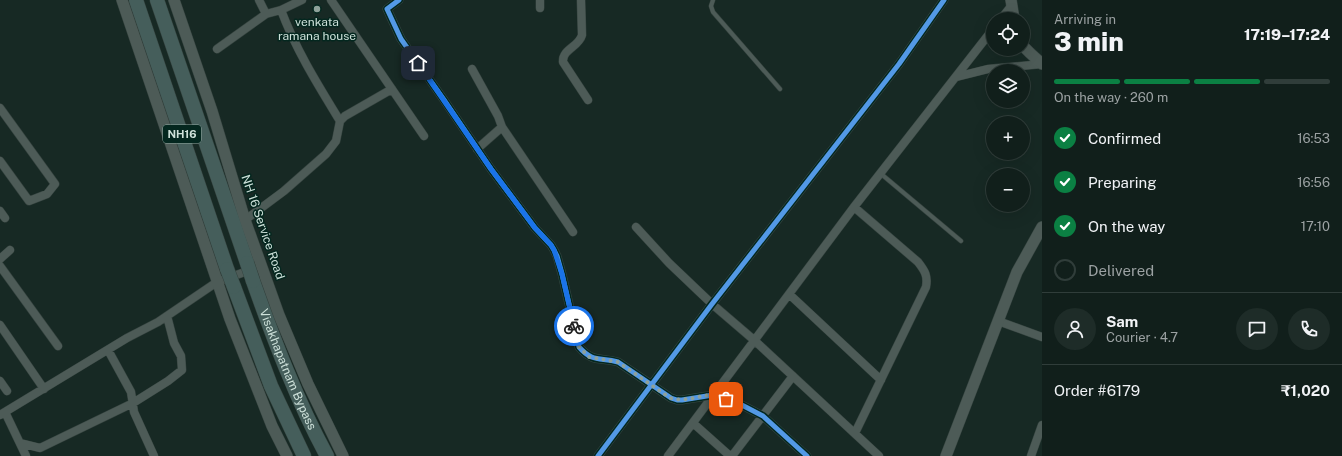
<!DOCTYPE html>
<meta charset="utf-8">
<style>
:root{--surface:#111f1b;--page:#1e2c28;--text:#f1f3f6;--muted:#9ca2a3;--line:#303d3a;--accent:#0b8043}
body{margin:0;font-family:"Public Sans",sans-serif;background:var(--page);color:var(--text);height:100vh;display:flex;flex-direction:column;font-size:15px;white-space:nowrap}
*{box-sizing:border-box;margin:0}
p{font-size:13px;color:var(--muted)}
.icon{flex:none;width:22px;height:22px;fill:none;stroke:currentColor;stroke-width:2;stroke-linecap:round;stroke-linejoin:round}
.map{position:relative;flex:1;overflow:hidden}
.side{display:flex;flex-direction:column;background:var(--surface);width:300px}
.side>*{flex:none}
.tools{position:absolute;left:986px;top:12px;display:grid;gap:8px}
.tools a{display:grid;place-items:center;width:44px;height:44px;border-radius:50%;background:var(--surface);box-shadow:0 4px 16px #0002,0 0 0 1px var(--line);font-size:20px}
.pin{position:absolute;display:grid;place-items:center;width:34px;height:34px;color:#fff;margin:-17px;border-radius:8px;box-shadow:0 2px 6px #0006}
.courier{position:absolute;display:grid;place-items:center;width:40px;height:40px;margin:-20px;border:3px solid #1a73e8;border-radius:50%;background:#fff;color:#222;box-shadow:0 1px 5px #0007}
.headline em{font-style:normal;font-weight:800}
.headline div{display:flex;flex-direction:column-reverse}
.headline{display:flex;align-items:center;justify-content:space-between;height:68px;padding:0 12px}
h1{font-size:26px;font-weight:800;line-height:30px}
.bar{display:grid;grid-template-columns:repeat(4,1fr);gap:6px 4px;align-content:center;height:48px;padding:0 12px}
.bar i{height:5px;border-radius:3px;background:var(--line)}
.bar .selected{background:var(--accent)}
.bar p{grid-column:span 4}
.line{display:flex;align-items:center;gap:10px;padding:0 12px;border-top:1px solid var(--line)}
.line div{flex:1}
.round{display:grid;place-items:center;flex:none;width:42px;height:42px;border-radius:21px;background:var(--page)}
ol{padding:0 12px;list-style:none}
li{display:flex;align-items:center;gap:12px;height:44px}
li p{margin-inline-start:auto}
li .icon{padding:4px;border-radius:50%;background:var(--accent);color:#fff;stroke-width:4}
li:last-child{color:var(--muted)}
li i{width:22px;height:22px;border:2px solid var(--line);border-radius:50%}
main{display:flex;flex:1;min-height:0}
.map>svg:first-child{display:block}
.lines{fill:none;stroke-linecap:round;stroke-linejoin:round}
.lane-casing{stroke:#35433f;stroke-width:5}
.street-casing{stroke:#35433f;stroke-width:9}
.secondary-casing{stroke:#35433f;stroke-width:12}
.highway-casing{stroke:#35433f;stroke-width:15}
.lane{stroke:#4d5b57;stroke-width:4}
.street{stroke:#4d5b57;stroke-width:8}
.secondary{stroke:#4d5b57;stroke-width:11}
.highway{stroke:#455e5b;stroke-width:14}
.highway-bridge-casing{stroke:#35433f;stroke-width:15;stroke-linecap:butt}
.highway-bridge{stroke:#455e5b;stroke-width:14}
.cycleway-casing{stroke:#04271f;stroke-width:8}
.cycleway{stroke:#5399e6;stroke-width:5}
.done{stroke:#8ea19a;stroke-width:4;stroke-dasharray:0 7.2}
.route{stroke:#1a73e8;stroke-width:5}
.poi-dot{fill:#8ea19a;stroke:#04271f;stroke-width:1.5}
.labels{text-anchor:middle;dominant-baseline:central;stroke-width:3;stroke-linejoin:round;paint-order:stroke}
.shield{fill:#04271f;stroke:#91a9a2;stroke-width:1}
.shield-label{font-size:11px;font-weight:bold;fill:#cee1da}
.poi-label{font-size:12px;fill:#cee1da;stroke:#04271f}
.street-label{font-size:12px;fill:#cee1da;stroke:#04271f}
</style>
<main>
<div class="map">
<svg width="1042" height="456" viewBox="0 0 1042 456">
<rect width="100%" height="100%" fill="#172924"/>
<g class="lines">
<g class="lane-casing">
<path id="lane" d="M713,0L711,6L713,12L780,89
M880,173L961,241"/>
</g>
<g class="street-casing">
<path id="street" d="M259,0L266,14
M331,0L424,136
M399,0L387,9L401,39L444,100L491,169L535,228L551,245L554,250L557,256L562,274L579,347C593,363 600,357 618,362L671,398L677,400H682L713,395L738,403L763,416L807,456
M581,0L582,35C579,47 562,49 563,62L588,100
M540,8V0
M281,10C296,50 318,85 340,121
M1001,19L1012,5
M217,49L266,14L281,10L302,0
M472,69L498,116L502,127L573,232
M956,77L988,69L1042,64
M0,108L55,184L47,194L29,201L0,161
M477,149L502,127
M854,207L918,262C925,271 928,276 926,287L855,433
M0,211L5,218
M245,220L284,191L326,154L336,141L340,121L345,116L392,89
M636,227L669,263L712,304L754,340L879,456
M0,259L10,250
M0,266L58,346
M789,294L881,380
M998,321L1042,337
M0,325L44,389
M108,350L131,392L134,412L154,456
M0,381L7,391
M5,412L26,456
M0,415L127,338L158,322L217,282L253,269
M693,423L730,456
M20,443L40,448L133,403L168,381L182,370L181,356L174,343L167,316
M598,456L712,304L899,64L944,0
M668,456L854,207L993,29
M732,456L793,376
M1031,456L1042,425"/>
</g>
<g class="secondary-casing">
<path id="secondary" d="M122,0L230,319L272,426L287,456
M174,0L212,111L245,220L279,315L308,384L343,456
M1011,0L1014,19
M1023,46L1030,53L1042,64
M946,456L1017,272L1042,227"/>
</g>
<g class="highway-casing">
<g id="highway">
<path d="M136,0L227,269"/>
<path d="M157,0L247,263"/>
<path id="s1" d="M253,281C274,340 297,401 327,456"/>
<path d="M234,287L271,386L304,456"/>
</g>
</g>
<use href="#lane" class="lane"/>
<use href="#street" class="street"/>
<use href="#secondary" class="secondary"/>
<use href="#highway" class="highway"/>
<g class="highway-bridge-casing">
<path id="highway-bridge" d="M247,263L253,281
M227,269L234,287"/>
</g>
<use href="#highway-bridge" class="highway-bridge"/>
<g class="cycleway-casing">
<path id="cycleway" d="M399,0L387,9L401,39L444,100L491,169L535,228L551,245L554,250L557,256L562,274L579,347C593,363 600,357 618,362L671,398L677,400H682L713,395L738,403L763,416L807,456
M598,456L712,304L899,64L944,0"/>
</g>
<use href="#cycleway" class="cycleway"/>
</g>
<g class="lines">
<path class="done" d="M574,326L579,347L589,357L618,362L670,398C685,403 698,395 713,395C717,396 722,398 726,399"/>
<path class="route" d="M418,63L491,169L535,228L551,245L554,250L562,274L574,326"/>
</g>
<circle class="poi-dot" cx="317" cy="9" r="4"/>
<g class="labels">
<rect class="shield" x="163" y="125" width="38" height="18" rx="3"/>
<g class="shield-label">
<text x="182" y="134">NH16</text>
</g>
<g class="poi-label">
<text x="317" y="22">venkata<tspan x="317" dy="14">ramana house</tspan></text>
</g>
<g class="street-label">
<text transform="translate(263 227) rotate(71)">NH 16 Service Road</text>
<text stroke="none"><textPath href="#s1" startOffset="95">Visakhapatnam Bypass</textPath></text>
</g>
</g>
</svg>
<div class="tools">
<a><svg class="icon" aria-label="locate" viewBox="0 0 24 24"><circle cx="12" cy="12" r="6"/><path d="M12 2v4M12 18v4M2 12h4M18 12h4"/></svg></a>
<a><svg class="icon" aria-label="layers" viewBox="0 0 24 24"><path d="M12 4l9 5-9 5-9-5zM3 14l9 5 9-5"/></svg></a>
<a>+</a>
<a>−</a>
</div>
<div class="pin" style="left:726px;top:399px;background:#ea580c"><svg class="icon" aria-label="bag" viewBox="0 0 24 24"><path d="M5 8h14l-1 12H6zM9 8a3 3 0 0 1 6 0"/></svg></div>
<div class="pin" style="left:418px;top:63px;background:#1f2937"><svg class="icon" aria-label="home" viewBox="0 0 24 24"><path d="M3 11l9-7 9 7M6 9v11h12V9"/></svg></div>
<div class="courier" style="left:574px;top:326px"><svg class="icon" aria-label="bike" viewBox="0 0 24 24"><circle cx="6" cy="16" r="4"/><circle cx="18" cy="16" r="4"/><path d="M6 16l4-8h5l3 8M10 8l3 8H6M13 5h3"/></svg></div>
</div>
<section class="side">
<div class="headline"><div><h1>3 min</h1><p>Arriving in</p></div><em>17:19–17:24</em></div>
<div class="bar"><i class="selected"></i><i class="selected"></i><i class="selected"></i><i></i><p>On the way · 260 m</p></div>
<ol>
<li><svg class="icon" aria-label="check" viewBox="0 0 24 24"><path d="M5 12l5 5 9-10"/></svg>Confirmed<p>16:53</p></li>
<li><svg class="icon" aria-label="check" viewBox="0 0 24 24"><path d="M5 12l5 5 9-10"/></svg>Preparing<p>16:56</p></li>
<li><svg class="icon" aria-label="check" viewBox="0 0 24 24"><path d="M5 12l5 5 9-10"/></svg>On the way<p>17:10</p></li>
<li><i></i>Delivered</li>
</ol>
<div class="line" style="height:72px"><a class="round"><svg class="icon" aria-label="person" viewBox="0 0 24 24"><circle cx="12" cy="8" r="4"/><path d="M4 21q1-7 8-7t8 7"/></svg></a><div><b>Sam</b><p>Courier · 4.7</p></div><a class="round"><svg class="icon" aria-label="chat" viewBox="0 0 24 24"><path d="M4 5h16v11H9l-5 4z"/></svg></a><a class="round"><svg class="icon" aria-label="phone" viewBox="0 0 24 24"><path d="M5 4h4l2 5-3 2q2 4 5 5l2-3 5 2v4C11 20 4 13 5 4z"/></svg></a></div>
<div class="line" style="height:52px"><div>Order #6179</div><b>₹1,020</b></div>
</section>
</main>
